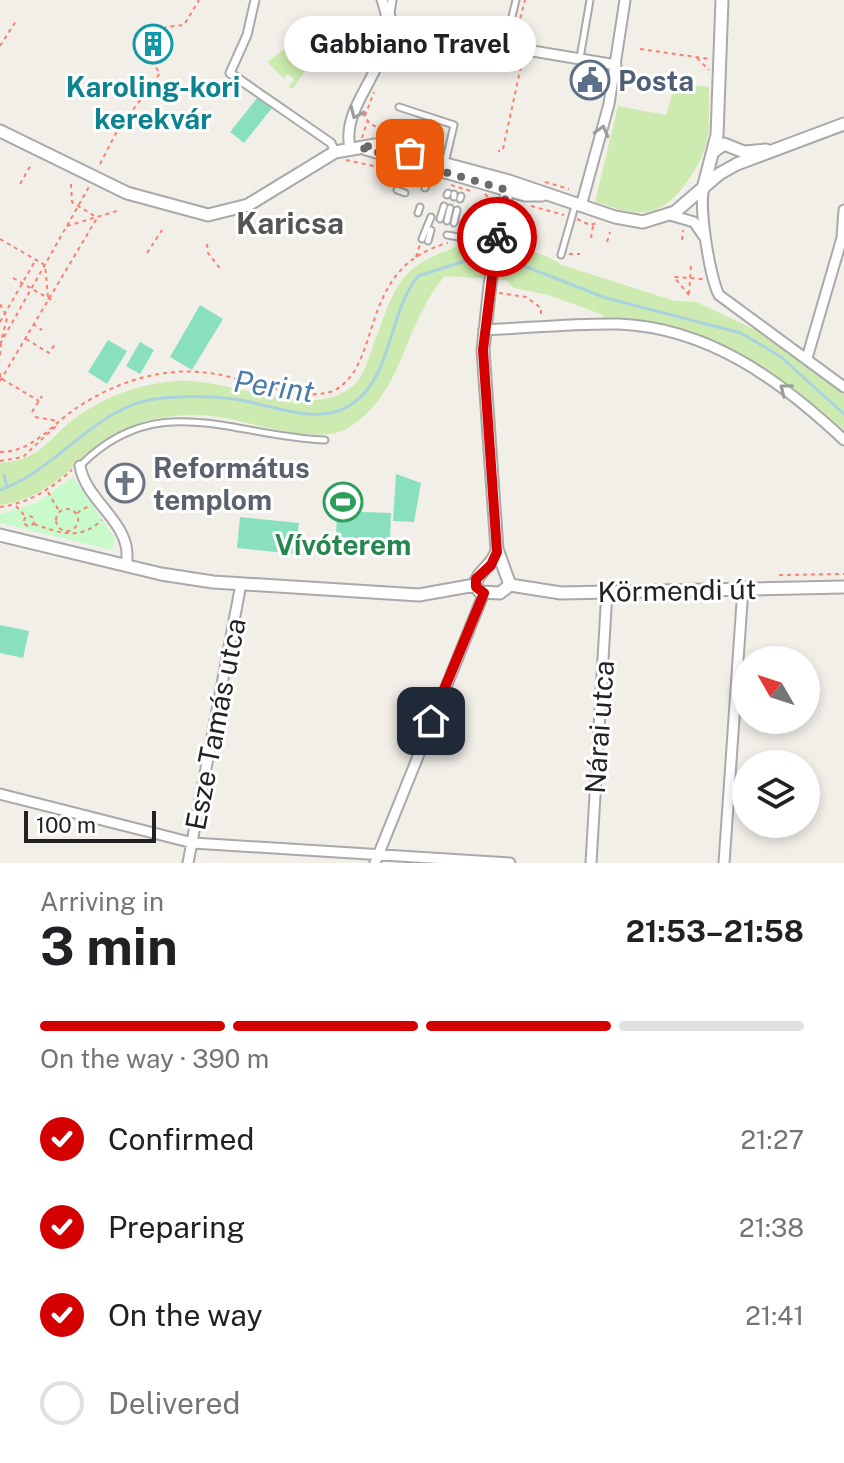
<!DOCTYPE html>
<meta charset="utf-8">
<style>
:root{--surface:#fff;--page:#f2f2f2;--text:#202124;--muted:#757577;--line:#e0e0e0;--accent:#d40000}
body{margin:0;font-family:"Public Sans",sans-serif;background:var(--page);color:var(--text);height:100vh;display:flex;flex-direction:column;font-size:30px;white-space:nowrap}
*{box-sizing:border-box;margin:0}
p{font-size:26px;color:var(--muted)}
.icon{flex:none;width:44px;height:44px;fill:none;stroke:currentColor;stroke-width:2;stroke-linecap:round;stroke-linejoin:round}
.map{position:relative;height:863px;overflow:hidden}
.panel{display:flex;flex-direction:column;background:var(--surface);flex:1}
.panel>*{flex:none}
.needle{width:52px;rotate:309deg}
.tools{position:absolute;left:732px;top:646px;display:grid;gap:16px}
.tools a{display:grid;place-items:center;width:88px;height:88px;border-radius:50%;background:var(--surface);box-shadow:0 4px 12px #0003;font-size:40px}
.scale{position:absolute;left:24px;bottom:20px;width:132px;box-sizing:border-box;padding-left:8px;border:4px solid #222;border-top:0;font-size:22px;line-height:28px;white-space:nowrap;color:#222;-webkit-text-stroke:6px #fff;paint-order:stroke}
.pin{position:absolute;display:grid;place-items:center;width:68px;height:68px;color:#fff;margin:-34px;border-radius:16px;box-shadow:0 4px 12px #0006}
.courier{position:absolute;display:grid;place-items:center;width:80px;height:80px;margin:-40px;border:6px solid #d40000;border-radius:50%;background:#fff;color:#222;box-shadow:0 2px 10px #0007}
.bubble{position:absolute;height:56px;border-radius:28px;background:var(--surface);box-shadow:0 4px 12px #0003;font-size:26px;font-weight:700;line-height:56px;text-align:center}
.head em{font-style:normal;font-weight:700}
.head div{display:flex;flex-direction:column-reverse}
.head{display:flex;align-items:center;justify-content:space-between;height:136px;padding:0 40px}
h1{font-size:52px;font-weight:700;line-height:60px}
.bar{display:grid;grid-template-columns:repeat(4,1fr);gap:12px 8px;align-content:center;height:96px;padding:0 40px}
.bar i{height:10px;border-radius:6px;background:var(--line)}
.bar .on{background:var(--accent)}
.bar p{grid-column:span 4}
ol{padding:0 40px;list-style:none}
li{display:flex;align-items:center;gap:24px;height:88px}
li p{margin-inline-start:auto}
li .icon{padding:8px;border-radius:50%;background:var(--accent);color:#fff;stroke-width:4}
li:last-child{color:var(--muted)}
li i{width:44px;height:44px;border:4px solid var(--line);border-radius:50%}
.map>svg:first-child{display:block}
.grass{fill:#cdebb0}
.park{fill:#c8facc}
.pitch{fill:#88e0be}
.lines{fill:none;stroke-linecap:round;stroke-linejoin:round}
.stream{stroke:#aad3df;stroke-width:3}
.minor-tunnel{stroke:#c8c6c1;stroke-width:9;stroke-dasharray:9 4.5;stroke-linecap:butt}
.service-casing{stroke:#a9a9a9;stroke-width:9}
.pedestrian-casing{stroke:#a9a9a9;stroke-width:11}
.minor-casing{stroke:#a9a9a9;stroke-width:13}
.tertiary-casing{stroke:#a9a9a9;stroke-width:15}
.path{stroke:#fa8072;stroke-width:2;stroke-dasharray:4 4;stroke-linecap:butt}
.service{stroke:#fff;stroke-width:5}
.pedestrian{stroke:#fff;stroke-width:7}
.minor{stroke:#fff;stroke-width:9}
.tertiary{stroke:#fff;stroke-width:11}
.oneway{stroke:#9c9c9c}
.done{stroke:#6b6a68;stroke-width:8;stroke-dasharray:0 14.4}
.route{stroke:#d40000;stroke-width:10}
.labels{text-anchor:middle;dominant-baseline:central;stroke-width:6;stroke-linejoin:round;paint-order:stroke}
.service-label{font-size:28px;font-weight:bold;fill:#4e5e75;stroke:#fff;text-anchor:start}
.culture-label{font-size:28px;font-weight:bold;fill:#0d838f;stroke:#fff}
.worship-label{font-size:28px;font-weight:bold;fill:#5b616d;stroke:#fff;text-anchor:start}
.leisure-label{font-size:28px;font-weight:bold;fill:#27864d;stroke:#fff}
.street-label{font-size:28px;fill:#222;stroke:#fff}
.neighbourhood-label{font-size:30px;font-weight:bold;fill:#555;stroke:#fff}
.water-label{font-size:30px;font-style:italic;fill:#4a7aab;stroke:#fff}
</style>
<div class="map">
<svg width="844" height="863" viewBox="0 0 844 863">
<rect width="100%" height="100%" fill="#f2efe9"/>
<path class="grass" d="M297,40L310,44L314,57L293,89L289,87L294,79L287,74L284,79L267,62Z
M675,83L709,87C708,105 711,127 706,145C700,167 675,206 651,211C633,216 613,207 595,202L618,106L666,115Z
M476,240C506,244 536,248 562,265L675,301L696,302L707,307L760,332L844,395V433L794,390L738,352L701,337L642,321L613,317L604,319L603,315L549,295L514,288L506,280L445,276C402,326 406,390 350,427C320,447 252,422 219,417C194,413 170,415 146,421C91,436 60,499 0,505V463C44,460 48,436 81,414C110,394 143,383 178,381C228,378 310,420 350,388C362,380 366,365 371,352C399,276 397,266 476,240Z"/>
<path class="park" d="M73,477L115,538L112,550L0,523V514L36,503Z"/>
<path class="pitch" d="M258,97L272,108L244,143L230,132Z
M200,305L223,319L192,370L170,357Z
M108,340L127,351L107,384L88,372Z
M140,342L154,350L140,374L126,366Z
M396,474L421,483L414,522L393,521Z
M337,511L391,513L390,540L336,537Z
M240,517L299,523L295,554L237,548Z
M0,625L29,631L23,658L0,653Z"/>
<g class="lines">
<path class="stream" d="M504,258L606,298L741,333L781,357L844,414
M4,475L7,487
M0,490C59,470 97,403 162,398C184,396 212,396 234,399C272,404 318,428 352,404C393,376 388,313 418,276L484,255"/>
<path class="minor-tunnel" d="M408,31L431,34"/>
<g class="service-casing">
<path id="service" d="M505,46L516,0
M580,58L590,0
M399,107L454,125L445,163
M425,188L426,186
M397,190L405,193
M447,195L448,193
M454,197V194
M460,199L461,196
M418,213L420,207
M440,219L444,206
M447,221L450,208
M454,223L457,210
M447,235L459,237L467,227
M422,239L431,217
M428,241L431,230
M561,255L575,206
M80,466C158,387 234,437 325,440"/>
</g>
<g class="pedestrian-casing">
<path id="pedestrian" d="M255,0L247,35L230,73L331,143L335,152
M392,0L390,13L395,29"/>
</g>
<g class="minor-casing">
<path id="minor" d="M390,28L408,31
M431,34L616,65
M350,148C339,98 406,61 382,0
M705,186C697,201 710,278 719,295L844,387
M581,206L609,104L625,0
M670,215L694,222L705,238
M484,330C529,328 575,323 619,324C710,328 781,381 844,440
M807,358L842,238L844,210
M80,466C86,503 135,524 126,565
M0,794L193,843L510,863
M188,863L241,584
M375,863L484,593
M591,863L607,591
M724,863L743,588"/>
</g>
<g class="tertiary-casing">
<path id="tertiary" d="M0,131L127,193L208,215L248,205L335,152L375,145L509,181L615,217L643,222L675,212L719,174L737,164L844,124
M366,149L525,195H542
M713,152L724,144L744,152L766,150
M509,181L490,285L483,350L497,549L510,585
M704,185L717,135L722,0
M0,535L161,574L213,582L419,595L475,585
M475,585C477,571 494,565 497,550
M475,585L480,592L500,593L510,585
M510,585L561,593L844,587"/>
</g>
<path class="path" d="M519,41L516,35L525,0
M0,46L16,21
M640,49L710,59
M697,58L709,70
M125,93L137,100
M362,113L370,124L432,150
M365,116L374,92
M362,138L367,122
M503,149L523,57
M498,151H500
M346,160L429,178
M100,164L116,133L160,73L150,60L156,37L166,27L184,25L199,0
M545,182L569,189
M20,184L32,163
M71,184L72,202L96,217
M451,185L471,191
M485,194L494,204
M531,206L564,215
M577,219L590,225L597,223
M67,226L120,210
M466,238L491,235
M591,238L593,226
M0,239L45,265L48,297
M682,240L683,230
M607,242L610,232
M207,244L208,253L222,271
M147,253L162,230
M569,254H580
M416,257L420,244
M13,278L55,302
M499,293L526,297L541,308V317
M689,294L691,265
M689,295L674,277L704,279
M0,304L7,318L2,338
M0,322L35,261
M33,324L42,330
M26,339L49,353L55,344
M0,344L90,185
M0,355L1,344
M0,373V377
M2,379L39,401
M0,381L97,218
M32,412L42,396
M35,417L58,421
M0,452C31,452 49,428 72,411C95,395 122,382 149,376C171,371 193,370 216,374C246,379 308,404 335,390C384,363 357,267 448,243
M0,461L23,457L56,426
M113,490L116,488
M48,492L59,511
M16,506L25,516
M0,507C29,503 51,489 72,470
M56 520a11 11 0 1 1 22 0a11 11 0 1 1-22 0Z
M77,513L89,506
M24 521a5 5 0 1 1 10 0a5 5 0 1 1-10 0Z
M34,524C60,533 79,541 102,520
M779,575L844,574"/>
<use href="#service" class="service"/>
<use href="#pedestrian" class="pedestrian"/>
<use href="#minor" class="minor"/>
<use href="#tertiary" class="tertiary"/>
</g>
<defs><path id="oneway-chevron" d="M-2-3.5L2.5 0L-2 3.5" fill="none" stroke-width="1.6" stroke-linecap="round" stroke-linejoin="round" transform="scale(2)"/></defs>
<g class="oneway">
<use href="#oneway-chevron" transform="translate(356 113) rotate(114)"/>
<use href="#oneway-chevron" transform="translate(602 131) rotate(-75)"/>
<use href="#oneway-chevron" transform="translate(785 389) rotate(-143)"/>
</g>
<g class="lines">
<path class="done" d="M410,153L380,145L359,147L507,190L497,237"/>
<path class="route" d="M431,721L484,593L476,587V579L491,565L497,552L483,350L497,237"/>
</g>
<defs>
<g id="building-ring" transform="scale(2)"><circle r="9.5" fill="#fff" stroke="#0f9aa8" stroke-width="1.5"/><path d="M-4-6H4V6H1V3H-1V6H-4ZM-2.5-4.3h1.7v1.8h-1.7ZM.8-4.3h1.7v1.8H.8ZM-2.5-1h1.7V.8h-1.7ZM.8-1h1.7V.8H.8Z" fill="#0f9aa8"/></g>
<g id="civic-ring" transform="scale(2)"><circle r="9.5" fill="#fff" stroke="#5c6f8a" stroke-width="1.5"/><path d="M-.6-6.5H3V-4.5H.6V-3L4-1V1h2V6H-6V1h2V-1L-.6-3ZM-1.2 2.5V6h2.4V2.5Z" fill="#5c6f8a"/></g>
<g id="church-ring" transform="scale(2)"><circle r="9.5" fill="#fff" stroke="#6b7280" stroke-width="1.5"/><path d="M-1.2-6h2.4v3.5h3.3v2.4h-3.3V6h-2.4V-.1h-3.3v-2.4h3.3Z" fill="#6b7280"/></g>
<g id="stadium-ring" transform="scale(2)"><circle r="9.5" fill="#fff" stroke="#2e9e5b" stroke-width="1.5"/><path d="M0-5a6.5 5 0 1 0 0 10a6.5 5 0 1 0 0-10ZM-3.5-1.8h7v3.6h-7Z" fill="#2e9e5b"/></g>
</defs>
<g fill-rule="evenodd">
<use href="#building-ring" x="153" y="44"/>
<use href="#civic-ring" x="590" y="80"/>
<use href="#church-ring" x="125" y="483"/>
<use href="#stadium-ring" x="343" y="502"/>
</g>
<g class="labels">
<g class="service-label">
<text x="618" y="80">Posta</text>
</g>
<g class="culture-label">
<text x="153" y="86">Karoling-kori<tspan x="153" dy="32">kerekvár</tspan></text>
</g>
<g class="worship-label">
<text x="153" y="467">Református<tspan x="153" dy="32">templom</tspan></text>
</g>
<g class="leisure-label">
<text x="343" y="544">Vívóterem</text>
</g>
<g class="street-label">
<text transform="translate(677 590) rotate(-1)">Körmendi út</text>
<text transform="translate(215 724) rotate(-79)">Esze Tamás utca</text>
<text transform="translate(599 727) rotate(-86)">Nárai utca</text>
</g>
<g class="neighbourhood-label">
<text x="290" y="223">Karicsa</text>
</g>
<g class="water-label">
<text transform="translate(274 386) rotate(8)">Perint</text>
</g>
</g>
</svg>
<div class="tools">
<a><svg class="needle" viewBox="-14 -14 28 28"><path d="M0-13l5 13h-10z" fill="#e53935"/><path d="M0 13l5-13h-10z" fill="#757577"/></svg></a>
<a><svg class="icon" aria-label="layers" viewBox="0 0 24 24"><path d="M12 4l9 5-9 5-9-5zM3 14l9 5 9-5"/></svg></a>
</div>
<div class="scale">100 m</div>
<div class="pin" style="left:410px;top:153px;background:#ea580c"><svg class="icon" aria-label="bag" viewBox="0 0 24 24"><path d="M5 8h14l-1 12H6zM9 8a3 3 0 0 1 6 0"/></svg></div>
<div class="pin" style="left:431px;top:721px;background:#1f2937"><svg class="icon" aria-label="home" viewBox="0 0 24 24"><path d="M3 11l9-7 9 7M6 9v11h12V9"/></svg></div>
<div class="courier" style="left:497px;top:237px"><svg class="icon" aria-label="bike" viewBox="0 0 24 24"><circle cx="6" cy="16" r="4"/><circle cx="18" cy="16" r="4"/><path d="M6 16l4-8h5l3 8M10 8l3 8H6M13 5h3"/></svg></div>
<div class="bubble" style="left:284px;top:16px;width:252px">Gabbiano Travel</div>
</div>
<section class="panel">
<div class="head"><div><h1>3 min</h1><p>Arriving in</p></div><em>21:53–21:58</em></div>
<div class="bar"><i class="on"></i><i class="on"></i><i class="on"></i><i></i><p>On the way · 390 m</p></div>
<ol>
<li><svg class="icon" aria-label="check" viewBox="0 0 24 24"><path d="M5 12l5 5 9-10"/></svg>Confirmed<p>21:27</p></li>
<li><svg class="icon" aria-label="check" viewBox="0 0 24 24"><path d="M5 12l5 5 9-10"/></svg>Preparing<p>21:38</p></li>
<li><svg class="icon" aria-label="check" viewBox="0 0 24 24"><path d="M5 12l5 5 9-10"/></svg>On the way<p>21:41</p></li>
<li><i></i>Delivered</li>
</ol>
</section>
